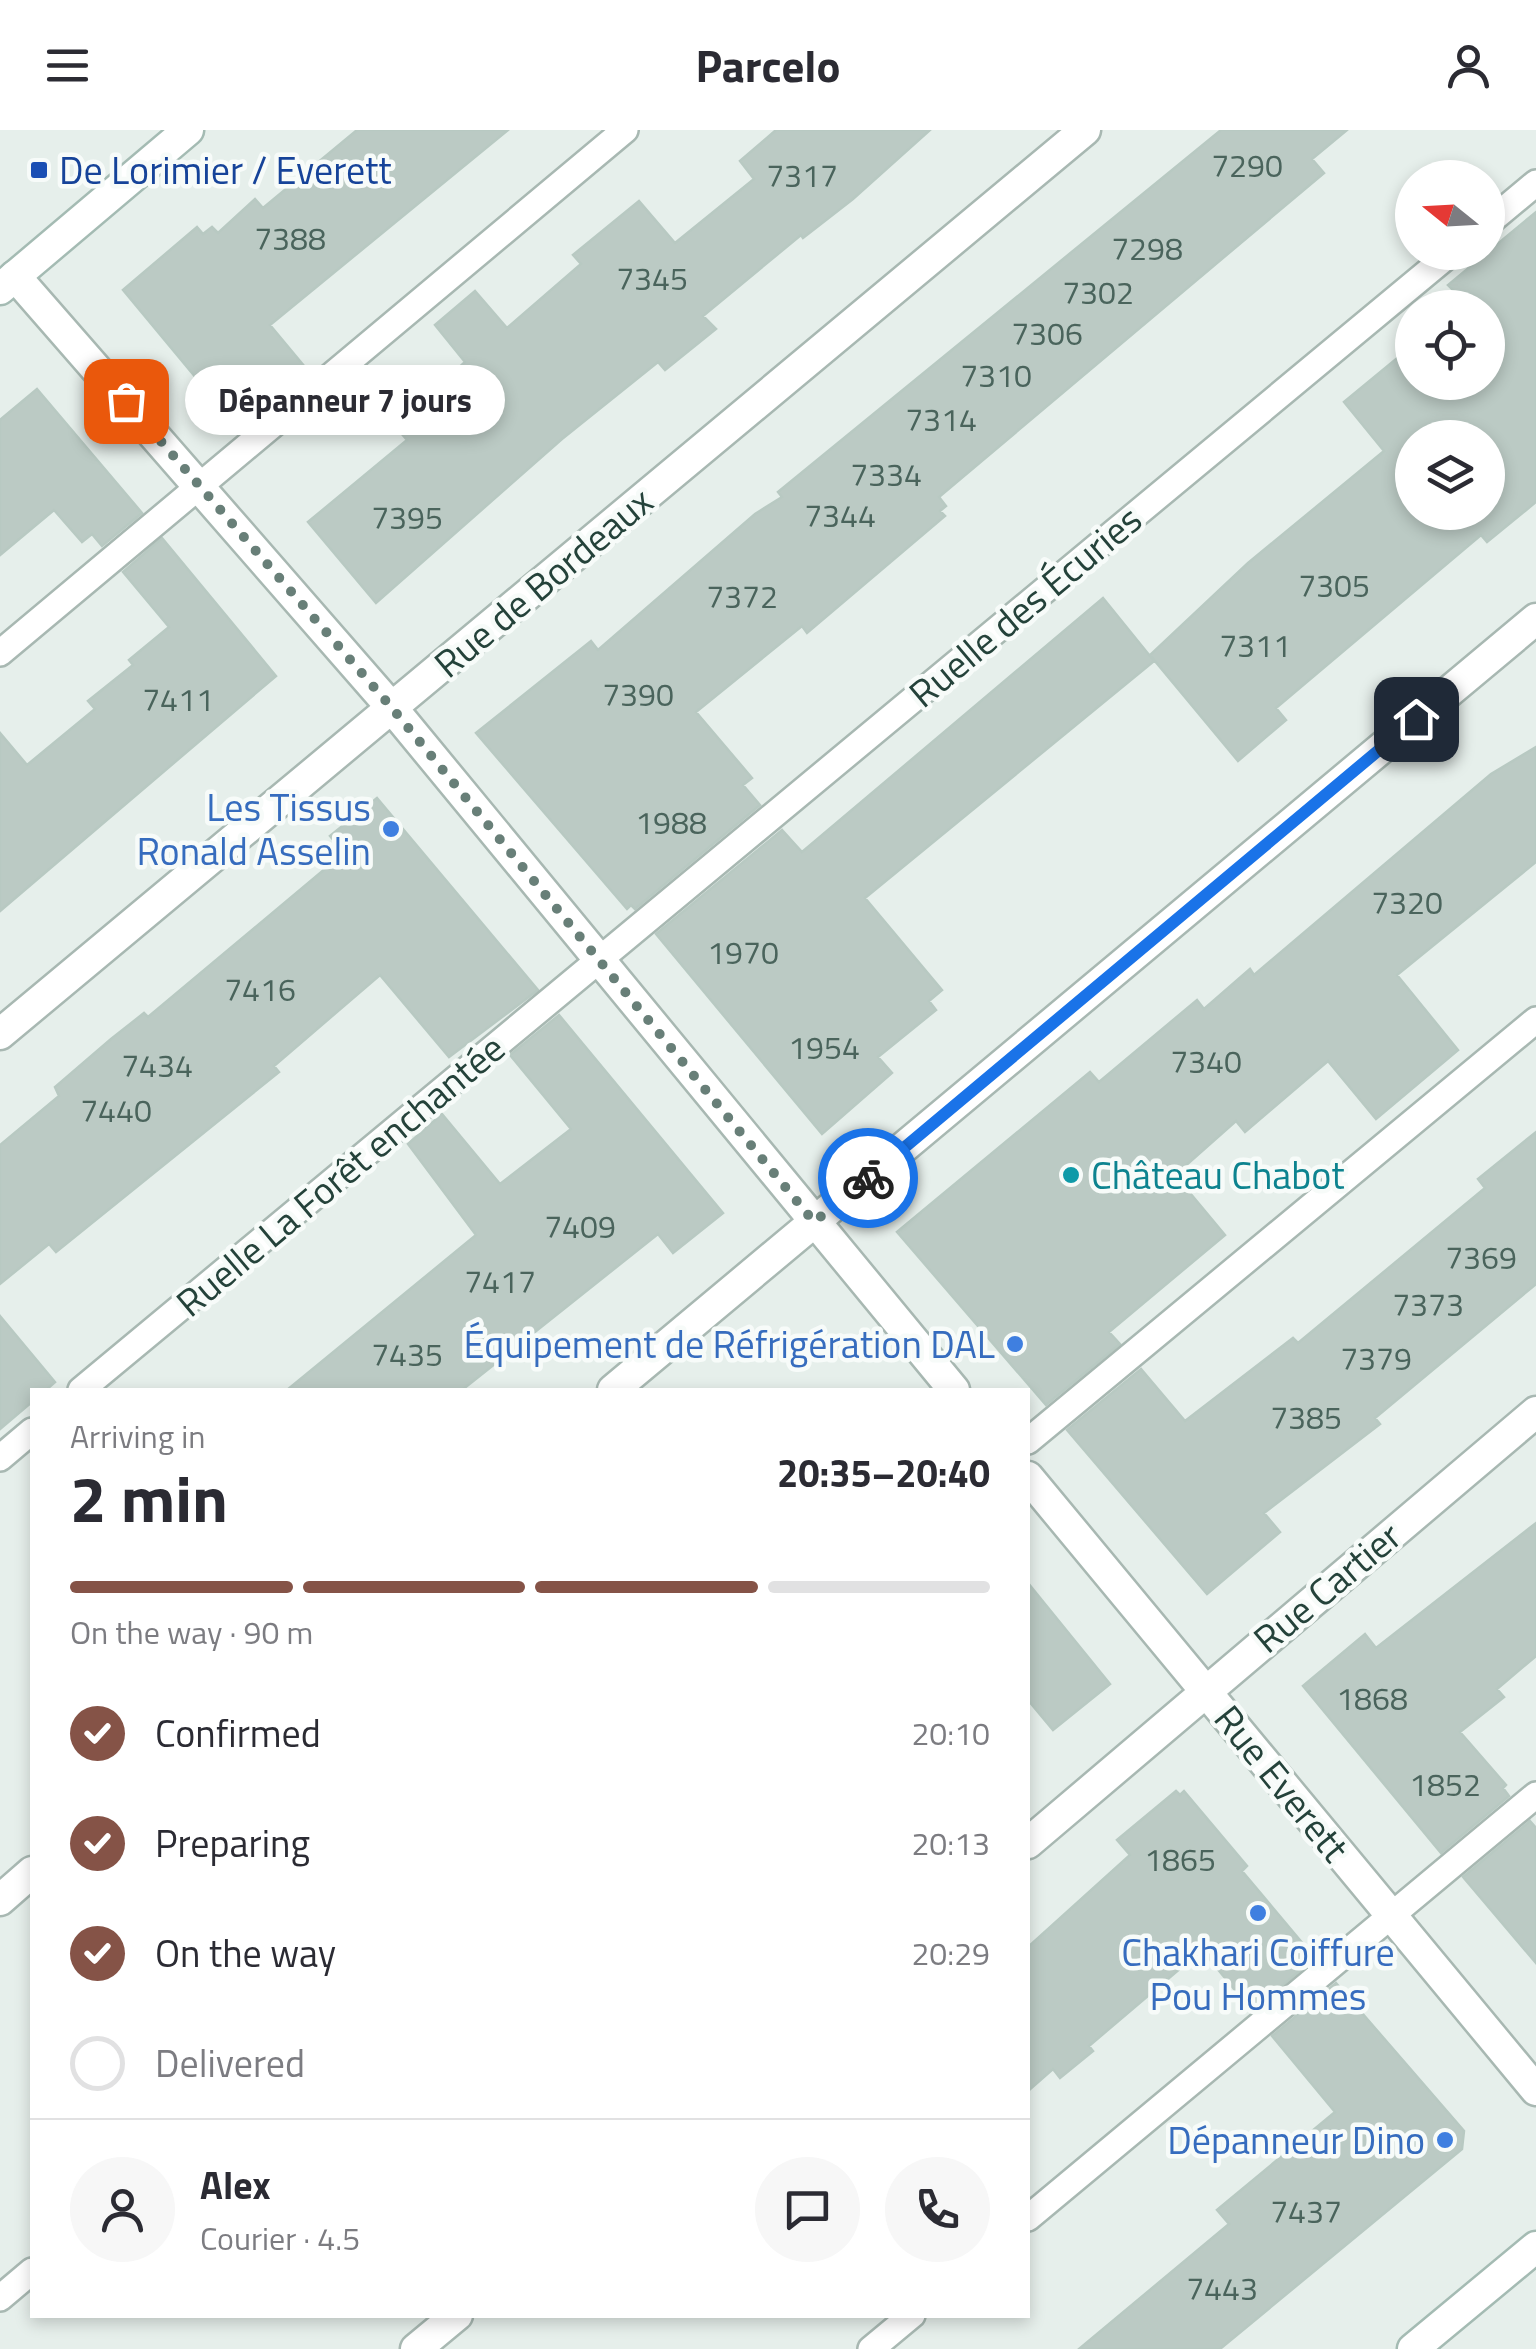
<!DOCTYPE html>
<meta charset="utf-8">
<style>
:root{--surface:#fff;--page:#f7f7f7;--text:#2b2b33;--muted:#7c7c81;--line:#e1e1e2;--accent:#855347}
body{margin:0;font-family:"Titillium Web",sans-serif;background:var(--page);color:var(--text);height:100vh;display:flex;flex-direction:column;font-size:38px;white-space:nowrap}
*{box-sizing:border-box;margin:0}
p{font-size:32px;color:var(--muted)}
.icon{flex:none;width:55px;height:55px;fill:none;stroke:currentColor;stroke-width:2;stroke-linecap:round;stroke-linejoin:round}
.map{position:relative;flex:1;overflow:hidden}
.details{position:absolute;left:30px;top:1258px;width:1000px;height:930px;display:flex;flex-direction:column;background:var(--surface);border-radius:0px;box-shadow:0 5px 15px #0003}
.details>*{flex:none}
.needle{width:65px;rotate:288deg}
.buttons{position:absolute;left:1395px;top:30px;display:grid;gap:20px}
.buttons a{display:grid;place-items:center;width:110px;height:110px;border-radius:50%;background:var(--surface);box-shadow:0 5px 15px #0003;font-size:50px}
.pin{position:absolute;display:grid;place-items:center;width:85px;height:85px;color:#fff;margin:-42px;border-radius:20px;box-shadow:0 5px 15px #0006}
.courier{position:absolute;display:grid;place-items:center;width:100px;height:100px;margin:-50px;border:8px solid #1a73e8;border-radius:50%;background:#fff;color:#222;box-shadow:0 2px 12px #0007}
.bubble{position:absolute;height:70px;border-radius:35px;background:var(--surface);box-shadow:0 5px 15px #0003;font-size:32px;font-weight:700;line-height:70px;text-align:center}
.summary em{font-style:normal;font-weight:700}
.summary div{display:flex;flex-direction:column-reverse}
.summary{display:flex;align-items:center;justify-content:space-between;height:170px;padding:0 40px}
h1{font-size:65px;font-weight:700;line-height:75px}
.bar{display:grid;grid-template-columns:repeat(4,1fr);gap:15px 10px;align-content:center;height:120px;padding:0 40px}
.bar i{height:12px;border-radius:8px;background:var(--line)}
.bar .current{background:var(--accent)}
.bar p{grid-column:span 4}
.line{display:flex;align-items:center;gap:25px;padding:0 40px;border-top:2px solid var(--line)}
.line div{flex:1}
.round{display:grid;place-items:center;flex:none;width:105px;height:105px;border-radius:52px;background:var(--page)}
ol{padding:0 40px;list-style:none}
li{display:flex;align-items:center;gap:30px;height:110px}
li p{margin-inline-start:auto}
li .icon{padding:10px;border-radius:50%;background:var(--accent);color:#fff;stroke-width:4}
li:last-child{color:var(--muted)}
li i{width:55px;height:55px;border:5px solid var(--line);border-radius:50%}
header{display:flex;justify-content:space-between;align-items:center;height:130px;padding:0 40px;background:var(--surface);font-size:45px;font-weight:700}
.map>svg:first-child{display:block}
.building{fill:#bbcac4;stroke:#b8c9c2;stroke-width:2.5;fill-rule:evenodd}
.lines{fill:none;stroke-linecap:round;stroke-linejoin:round}
.lane-casing{stroke:#a8b8b2;stroke-width:30}
.street-casing{stroke:#a8b8b2;stroke-width:35}
.secondary-casing{stroke:#a4bbb3;stroke-width:35}
.lane{stroke:#fff;stroke-width:25}
.street{stroke:#fff;stroke-width:30}
.secondary{stroke:#fff;stroke-width:30}
.done{stroke:#687f78;stroke-width:10;stroke-dasharray:0 18}
.route{stroke:#1a73e8;stroke-width:12}
.transit-dot{fill:#1a4fb4;stroke:#f7fbf9;stroke-width:4}
.shop-dot{fill:#3f7fe0;stroke:#f7fbf9;stroke-width:4}
.culture-dot{fill:#0f9aa8;stroke:#f7fbf9;stroke-width:4}
.labels{text-anchor:middle;dominant-baseline:central;stroke-width:9;stroke-linejoin:round;paint-order:stroke}
.number-label{font-size:32px;fill:#4a645c}
.transit-label{font-size:38px;fill:#164399;stroke:#f7fbf9;text-anchor:start}
.street-label{font-size:38px;fill:#24423a;stroke:#f7fbf9}
.shop-label{font-size:38px;fill:#366cbe;stroke:#f7fbf9;text-anchor:end}
.culture-label{font-size:38px;fill:#0d838f;stroke:#f7fbf9;text-anchor:start}
</style>
<header><svg class="icon" aria-label="menu" viewBox="0 0 24 24"><path d="M4 6h16M4 12h16M4 18h16"/></svg>Parcelo<svg class="icon" aria-label="person" viewBox="0 0 24 24"><circle cx="12" cy="8" r="4"/><path d="M4 21q1-7 8-7t8 7"/></svg></header>
<div class="map">
<svg width="1536" height="2219" viewBox="0 0 1536 2219">
<rect width="100%" height="100%" fill="#e6efeb"/>
<path class="building" d="M357,0H508L270,195L305,237L236,296L123,160L197,97L203,104L212,97L218,103L255,69L263,78Z
M776,0H930L853,69L803,108L801,105L703,186L716,199L665,240L658,232L562,309L376,473L308,392L407,310L395,296L465,232L435,195L475,161L507,198L581,134L573,125L639,71L675,113L754,49L740,31Z
M1221,0H1347L1312,29L1324,43L939,367L946,376L940,381L945,386L807,503L802,496L696,582L752,648L743,655L760,675L635,779L631,775L627,779L476,603L591,511L598,520L755,384L782,367L778,362Z
M1536,82V372L1487,412L1481,405L1276,578L1286,590L1238,631L1150,525L1248,433L1384,321L1344,272L1412,216V252H1488V178H1459L1465,172L1448,155ZM1412,308H1488V382H1412Z
M37,259L142,383L102,416L92,404L82,412L54,380L0,425V290Z
M162,408L276,546L0,781V603L27,635L95,579L88,571L133,535L129,530L169,497L123,442Z
M1103,468L1154,531L865,768L942,860L929,871L936,880L878,927L892,943L822,1004L656,804L782,700L802,722Z
M1536,617V732L1397,845L1458,920L1376,989L1328,931L1245,1002L1236,991L1175,1045L1225,1105L1109,1202L1120,1214L1046,1275L897,1102L1090,942L1099,952L1197,870L1204,879L1250,839L1254,845L1491,644Z
M377,668L538,860L449,927L380,845L274,936L279,942L56,1122L49,1114L0,1154V1015L59,966L55,957L111,909L144,883L148,887L344,723L330,706Z
M559,885L723,1083L673,1123L658,1104L462,1260H287L476,1105L408,1014L442,984L500,1054L571,999L510,925Z
M1536,1002V1154L1375,1288L1380,1294L1264,1383L1280,1402L1207,1464L1067,1300L1141,1239L1185,1291L1293,1208L1298,1213L1485,1058L1478,1049Z
M0,1186L55,1252L46,1260H32V1272L0,1299Z
M1536,1393V1526L1497,1559L1504,1567L1460,1602L1506,1655L1503,1658L1509,1666L1441,1723L1303,1556L1365,1504L1376,1518Z
M1028,1453L1110,1554L1053,1600L1028,1570Z
M1176,1661L1180,1665L1184,1661L1247,1736L1242,1741L1315,1828L1252,1881L1202,1820L1089,1916L1093,1921L1060,1948L1053,1939L1028,1961V1817L1130,1725L1117,1710Z
M1530,1691L1536,1698V1833L1463,1747Z
M1336,1853L1464,2001L1462,2019L1220,2219H1079L1229,2094L1217,2080L1335,1982L1272,1906Z"/>
<g class="lines">
<g class="lane-casing">
<path id="lane" d="M1488,93L1536,53
M0,523L625,0
M81,1260L1452,122
M1028,1311L1536,890
M0,1328L32,1301
M1028,2088L1536,1665
M0,2168L32,2141
M871,2219L912,2185"/>
</g>
<g class="street-casing">
<path id="street" d="M15,146L392,578L954,1260
M0,904L1085,0
M613,1260L1536,489
M1028,1347L1536,1960
M1028,1713L1536,1282
M0,1770L32,1742
M416,2219L457,2185"/>
</g>
<g class="secondary-casing">
<path id="secondary" d="M0,159L188,0
M1413,2219L1536,2117"/>
</g>
<use href="#lane" class="lane"/>
<use href="#street" class="street"/>
<use href="#secondary" class="secondary"/>
</g>
<g class="lines">
<path class="done" d="M126,271L392,578L814,1092L868,1048"/>
<path class="route" d="M868,1048L1416,589"/>
</g>
<rect class="transit-dot" x="29" y="30" width="20" height="20" rx="5"/>
<g class="shop-dot">
<circle cx="391" cy="699" r="10"/>
<circle cx="1015" cy="1214" r="10"/>
<circle cx="1258" cy="1783" r="10"/>
<circle cx="1445" cy="2010" r="10"/>
</g>
<circle class="culture-dot" cx="1071" cy="1045" r="10"/>
<g class="labels">
<g class="number-label">
<text x="1247" y="35">7290</text>
<text x="802" y="45">7317</text>
<text x="290" y="108">7388</text>
<text x="1147" y="118">7298</text>
<text x="652" y="148">7345</text>
<text x="1098" y="162">7302</text>
<text x="1047" y="203">7306</text>
<text x="996" y="245">7310</text>
<text x="941" y="289">7314</text>
<text x="886" y="344">7334</text>
<text x="840" y="385">7344</text>
<text x="407" y="387">7395</text>
<text x="1334" y="455">7305</text>
<text x="742" y="466">7372</text>
<text x="1255" y="515">7311</text>
<text x="638" y="564">7390</text>
<text x="178" y="569">7411</text>
<text x="671" y="692">1988</text>
<text x="1407" y="772">7320</text>
<text x="743" y="822">1970</text>
<text x="260" y="859">7416</text>
<text x="824" y="917">1954</text>
<text x="1206" y="931">7340</text>
<text x="157" y="935">7434</text>
<text x="116" y="980">7440</text>
<text x="580" y="1096">7409</text>
<text x="1481" y="1127">7369</text>
<text x="500" y="1151">7417</text>
<text x="1428" y="1174">7373</text>
<text x="407" y="1224">7435</text>
<text x="1376" y="1228">7379</text>
<text x="1306" y="1287">7385</text>
<text x="1372" y="1568">1868</text>
<text x="1445" y="1654">1852</text>
<text x="1180" y="1729">1865</text>
<text x="1306" y="2081">7437</text>
<text x="1222" y="2158">7443</text>
</g>
<g class="transit-label">
<text x="59" y="40">De Lorimier / Everett</text>
</g>
<g class="street-label">
<text transform="translate(543 452) rotate(-40)">Rue de Bordeaux</text>
<text transform="translate(1025 476) rotate(-40)">Ruelle des Écuries</text>
<text transform="translate(340 1045) rotate(-40)">Ruelle La Forêt enchantée</text>
<text transform="translate(1327 1457) rotate(-40)">Rue Cartier</text>
<text transform="translate(1282 1653) rotate(51)">Rue Everett</text>
</g>
<g class="shop-label">
<text x="371" y="677">Les Tissus<tspan x="371" dy="44">Ronald Asselin</tspan></text>
<text x="995" y="1214">Équipement de Réfrigération DAL</text>
<text x="1258" y="1822" text-anchor="middle">Chakhari Coiffure<tspan x="1258" dy="44">Pou Hommes</tspan></text>
<text x="1425" y="2010">Dépanneur Dino</text>
</g>
<g class="culture-label">
<text x="1091" y="1045">Château Chabot</text>
</g>
</g>
</svg>
<div class="buttons">
<a><svg class="needle" viewBox="-14 -14 28 28"><path d="M0-13l5 13h-10z" fill="#e53935"/><path d="M0 13l5-13h-10z" fill="#7c7c81"/></svg></a>
<a><svg class="icon" aria-label="locate" viewBox="0 0 24 24"><circle cx="12" cy="12" r="6"/><path d="M12 2v4M12 18v4M2 12h4M18 12h4"/></svg></a>
<a><svg class="icon" aria-label="layers" viewBox="0 0 24 24"><path d="M12 4l9 5-9 5-9-5zM3 14l9 5 9-5"/></svg></a>
</div>
<div class="pin" style="left:126px;top:271px;background:#ea580c"><svg class="icon" aria-label="bag" viewBox="0 0 24 24"><path d="M5 8h14l-1 12H6zM9 8a3 3 0 0 1 6 0"/></svg></div>
<div class="pin" style="left:1416px;top:589px;background:#1f2937"><svg class="icon" aria-label="home" viewBox="0 0 24 24"><path d="M3 11l9-7 9 7M6 9v11h12V9"/></svg></div>
<div class="courier" style="left:868px;top:1048px"><svg class="icon" aria-label="bike" viewBox="0 0 24 24"><circle cx="6" cy="16" r="4"/><circle cx="18" cy="16" r="4"/><path d="M6 16l4-8h5l3 8M10 8l3 8H6M13 5h3"/></svg></div>
<div class="bubble" style="left:185px;top:235px;width:320px">Dépanneur 7 jours</div>
<section class="details">
<div class="summary"><div><h1>2 min</h1><p>Arriving in</p></div><em>20:35–20:40</em></div>
<div class="bar"><i class="current"></i><i class="current"></i><i class="current"></i><i></i><p>On the way · 90 m</p></div>
<ol>
<li><svg class="icon" aria-label="check" viewBox="0 0 24 24"><path d="M5 12l5 5 9-10"/></svg>Confirmed<p>20:10</p></li>
<li><svg class="icon" aria-label="check" viewBox="0 0 24 24"><path d="M5 12l5 5 9-10"/></svg>Preparing<p>20:13</p></li>
<li><svg class="icon" aria-label="check" viewBox="0 0 24 24"><path d="M5 12l5 5 9-10"/></svg>On the way<p>20:29</p></li>
<li><i></i>Delivered</li>
</ol>
<div class="line" style="height:180px"><a class="round"><svg class="icon" aria-label="person" viewBox="0 0 24 24"><circle cx="12" cy="8" r="4"/><path d="M4 21q1-7 8-7t8 7"/></svg></a><div><b>Alex</b><p>Courier · 4.5</p></div><a class="round"><svg class="icon" aria-label="chat" viewBox="0 0 24 24"><path d="M4 5h16v11H9l-5 4z"/></svg></a><a class="round"><svg class="icon" aria-label="phone" viewBox="0 0 24 24"><path d="M5 4h4l2 5-3 2q2 4 5 5l2-3 5 2v4C11 20 4 13 5 4z"/></svg></a></div>
</section>
</div>
